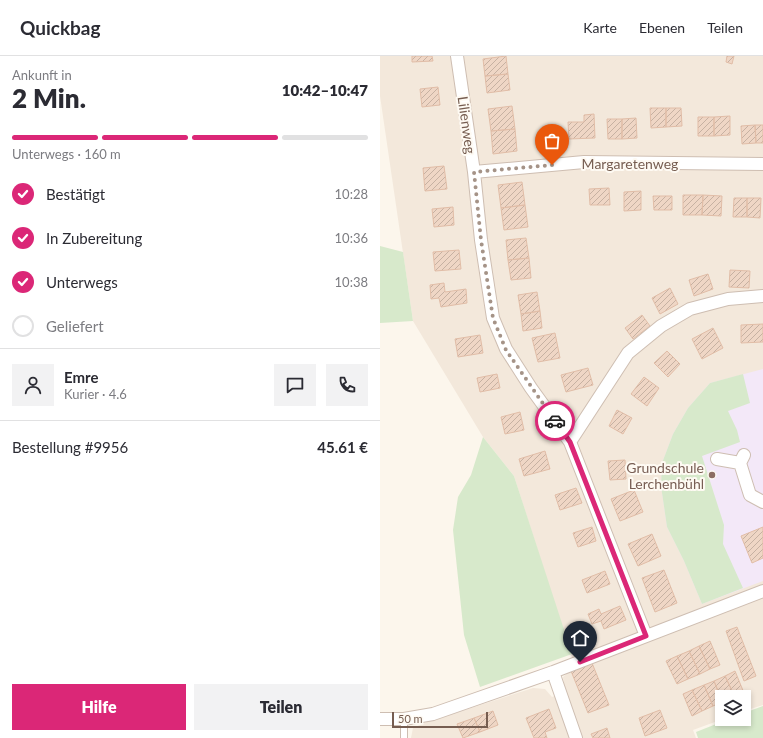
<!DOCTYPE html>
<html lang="de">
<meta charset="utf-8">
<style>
:root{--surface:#fff;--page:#f2f2f3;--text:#2b2b33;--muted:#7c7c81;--line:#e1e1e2;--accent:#db2777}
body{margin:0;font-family:Lato,sans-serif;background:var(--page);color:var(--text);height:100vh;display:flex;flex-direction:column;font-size:15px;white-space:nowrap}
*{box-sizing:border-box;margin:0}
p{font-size:13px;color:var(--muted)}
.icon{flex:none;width:22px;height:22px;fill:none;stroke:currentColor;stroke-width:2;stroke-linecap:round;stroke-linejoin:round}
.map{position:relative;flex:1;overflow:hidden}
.sheet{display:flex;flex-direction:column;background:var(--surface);width:380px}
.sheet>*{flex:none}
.tools{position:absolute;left:335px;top:634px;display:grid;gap:8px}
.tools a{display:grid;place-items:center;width:36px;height:36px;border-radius:0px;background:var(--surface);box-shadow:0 2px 6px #0003;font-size:20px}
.scale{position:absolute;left:12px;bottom:10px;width:96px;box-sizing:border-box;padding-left:4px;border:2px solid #765d50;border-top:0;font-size:11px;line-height:14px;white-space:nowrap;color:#765d50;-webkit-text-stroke:3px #fefaf3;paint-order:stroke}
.pin{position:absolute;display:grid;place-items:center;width:34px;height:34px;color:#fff;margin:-41px -17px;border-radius:50% 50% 50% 0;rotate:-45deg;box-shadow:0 0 4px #0007}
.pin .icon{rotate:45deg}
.courier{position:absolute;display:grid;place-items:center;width:40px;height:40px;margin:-20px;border:3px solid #db2777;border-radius:50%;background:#fff;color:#222;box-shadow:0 1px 5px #0007}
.headline em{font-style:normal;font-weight:800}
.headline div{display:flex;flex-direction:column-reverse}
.headline{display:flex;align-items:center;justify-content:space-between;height:68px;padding:0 12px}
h1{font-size:26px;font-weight:800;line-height:30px}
.bar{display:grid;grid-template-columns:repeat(4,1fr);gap:6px 4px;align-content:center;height:48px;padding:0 12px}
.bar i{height:5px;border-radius:3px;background:var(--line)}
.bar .active{background:var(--accent)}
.bar p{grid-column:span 4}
.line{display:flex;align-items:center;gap:10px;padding:0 12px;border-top:1px solid var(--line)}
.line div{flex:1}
.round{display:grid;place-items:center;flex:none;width:42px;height:42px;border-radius:0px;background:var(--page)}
ol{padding:0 12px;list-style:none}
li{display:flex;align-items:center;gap:12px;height:44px}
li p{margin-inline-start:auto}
li .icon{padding:4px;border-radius:50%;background:var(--accent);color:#fff;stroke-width:4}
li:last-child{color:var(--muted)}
li i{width:22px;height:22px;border:2px solid var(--line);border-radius:50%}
.cta{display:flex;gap:8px;margin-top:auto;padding:8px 12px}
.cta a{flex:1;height:46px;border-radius:0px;background:var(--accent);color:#fff;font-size:16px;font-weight:800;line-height:46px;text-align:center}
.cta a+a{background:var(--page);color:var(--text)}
header{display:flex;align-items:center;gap:24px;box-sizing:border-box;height:56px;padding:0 20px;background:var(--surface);border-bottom:1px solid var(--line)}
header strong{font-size:19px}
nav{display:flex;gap:22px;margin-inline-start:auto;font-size:14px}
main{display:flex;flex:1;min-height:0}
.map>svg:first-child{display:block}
.residential{fill:#f3e8db}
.education{fill:#f3e8f8}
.grass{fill:#d7e9cb}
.building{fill:url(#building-hatch);stroke:#e1bda7}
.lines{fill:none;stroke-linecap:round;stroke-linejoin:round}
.lane-casing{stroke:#cebeb2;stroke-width:8}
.street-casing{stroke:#cebeb2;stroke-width:14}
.lane{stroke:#fff;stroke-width:6}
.street{stroke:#fff;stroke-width:12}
.done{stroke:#a59387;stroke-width:4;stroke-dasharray:0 7.2}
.route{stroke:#db2777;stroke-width:5}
.education-dot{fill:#8d6e63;stroke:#fefaf3;stroke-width:1.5}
.labels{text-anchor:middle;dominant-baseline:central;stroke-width:4;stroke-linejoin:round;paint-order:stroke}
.street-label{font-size:14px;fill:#765d50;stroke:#fefaf3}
.education-label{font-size:14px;fill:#785e54;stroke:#fefaf3;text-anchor:end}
</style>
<header>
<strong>Quickbag</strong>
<nav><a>Karte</a><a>Ebenen</a><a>Teilen</a></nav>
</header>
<main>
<section class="sheet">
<div class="headline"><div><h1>2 Min.</h1><p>Ankunft in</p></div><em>10:42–10:47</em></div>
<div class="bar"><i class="active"></i><i class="active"></i><i class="active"></i><i></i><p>Unterwegs · 160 m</p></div>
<ol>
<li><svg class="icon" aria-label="check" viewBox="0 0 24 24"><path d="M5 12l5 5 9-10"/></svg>Bestätigt<p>10:28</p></li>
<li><svg class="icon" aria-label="check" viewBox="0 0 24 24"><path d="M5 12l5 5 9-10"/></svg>In Zubereitung<p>10:36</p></li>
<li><svg class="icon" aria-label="check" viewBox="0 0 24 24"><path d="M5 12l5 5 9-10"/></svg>Unterwegs<p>10:38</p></li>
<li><i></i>Geliefert</li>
</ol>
<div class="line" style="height:72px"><a class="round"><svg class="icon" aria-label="person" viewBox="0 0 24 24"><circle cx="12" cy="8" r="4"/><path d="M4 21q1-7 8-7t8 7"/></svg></a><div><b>Emre</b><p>Kurier · 4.6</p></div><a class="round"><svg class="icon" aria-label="chat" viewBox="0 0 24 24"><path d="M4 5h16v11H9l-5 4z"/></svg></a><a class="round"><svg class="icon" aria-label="phone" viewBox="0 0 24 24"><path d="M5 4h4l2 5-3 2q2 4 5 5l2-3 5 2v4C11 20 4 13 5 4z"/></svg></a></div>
<div class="line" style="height:52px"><div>Bestellung #9956</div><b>45.61 €</b></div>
<div class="cta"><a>Hilfe</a><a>Teilen</a></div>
</section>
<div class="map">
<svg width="383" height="682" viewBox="0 0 383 682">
<defs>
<pattern id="building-hatch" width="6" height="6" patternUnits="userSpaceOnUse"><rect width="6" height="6" fill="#efd6c5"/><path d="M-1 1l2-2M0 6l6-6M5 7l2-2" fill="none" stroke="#c6b1a2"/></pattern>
</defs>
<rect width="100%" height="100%" fill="#fcf6ec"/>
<path class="residential" d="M0,0H383V649L364,655V641H342L343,663L313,674L316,682H31L33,672L47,666L153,632L165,633L172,641L185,636L183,621L195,611L134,420L103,381L33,265L0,40Z"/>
<path class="education" d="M383,313V525L322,548L304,505L287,471L281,430L282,407L293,378L308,352L330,327Z"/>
<path class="grass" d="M0,190L23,196L33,265L0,267Z
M363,318L370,347L348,355L357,374L360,386L322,400L344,469L343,488L363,532L322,548L304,505L287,471L281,430L282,407L293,378L308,352L330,327Z
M103,381L134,420L192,598L100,631L84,579L73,474L78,441L91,419Z
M383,650V682H318L316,676L349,663H364V657Z"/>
<path class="building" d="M32,0H52L53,5L32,6Z
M126,0L128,18L105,20L103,3Z
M347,0H354L352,8L346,6Z
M128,18L130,34L107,37L105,20Z
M58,31L60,49L42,51L40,33Z
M132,50L135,73L111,75L108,53Z
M270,52H286V71L271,72Z
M286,52H301L302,70L286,71Z
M214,58L215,82L189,83L188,66H204V59Z
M350,60V79L334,80V61Z
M318,61H334V80H318Z
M256,62L257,82L242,83V63Z
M227,63H242V83H228Z
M375,69L376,87L362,88L361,70Z
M375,69H383V87H376Z
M135,73L137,95L113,98L111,75Z
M64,110L67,133L45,135L43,112Z
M142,126L145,149L121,152L118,129Z
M229,132L230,149H210L209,133Z
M261,135V154L244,155V136Z
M303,139H323L322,159H303Z
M323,139L342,140L341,160L322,159Z
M273,140H292V154H274Z
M354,142H367V161H353Z
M367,142H381L380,162L367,161Z
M145,149L148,171L124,174L121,152Z
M73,151L74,169L54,171L52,153Z
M146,182L149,202L128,204L126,184Z
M79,194L81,213L55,215L53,196Z
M149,202L151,222L131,224L128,204Z
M350,214L370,215L369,232L349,231Z
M328,218L333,233L314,240L309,224Z
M64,227L65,236L86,233L87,247L61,251L59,242L51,243L50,229Z
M290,232L298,248L280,258L272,242Z
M157,236L160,255L141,258L138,239Z
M160,255L162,272L143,275L141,258Z
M262,259L270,270L253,283L245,272Z
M383,268V286L361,287V269Z
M333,272L343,292L322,303L312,283Z
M175,277L180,302L158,306L152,282Z
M100,279L103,297L78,301L75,283Z
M287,295L300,308L288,321L274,307Z
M208,312L213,329L186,336L181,319Z
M117,318L120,332L100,336L97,322Z
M264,321L279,332L267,350L251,338Z
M237,354L252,362L243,378L229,370Z
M140,356L144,374L125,378L121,361Z
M165,395L170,413L144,420L139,403Z
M245,404L246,423L230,424L228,405Z
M196,432L202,447L180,454L175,439Z
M254,434L263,456L240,465L231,443Z
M212,471L216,485L198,491L193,477Z
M383,471V502L372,507L361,480Z
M272,478L281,500L258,510L248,488Z
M284,514L297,547L275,556L262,522Z
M225,515L230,528L207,537L202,524Z
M240,550L246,564L224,573L221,565L212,568L208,558L219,553L221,558Z
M357,571L376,620L364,625L346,575Z
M330,585L340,609L330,613L319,590Z
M319,590L330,613L320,618L309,595Z
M309,595L320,618L308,623L297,600Z
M297,600L308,623L297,628L286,605Z
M212,607L229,649L208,657L191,615Z
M355,615L364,637L355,641L345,620Z
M345,620L355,641H342V644L334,625Z
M334,625L342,646L333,650L324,629Z
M324,629L333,650L322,655L312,634Z
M312,634L322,655L312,660L303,638Z
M169,653L176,672L165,676L167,682H154L146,662Z
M280,654L287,672L265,680L259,662Z
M113,655L118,669L100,676L94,662Z
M94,662L100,676L83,682L77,668Z
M227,672L230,682H213L211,678Z"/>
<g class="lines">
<g class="lane-casing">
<path id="lane" d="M24,682V663"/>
</g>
<g class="street-casing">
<path id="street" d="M77,0L94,116L101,184L113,262L126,293L151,332L190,386L266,580
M94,116L204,106L383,108
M190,386L248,297L281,270L310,253L348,243L383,240
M364,399L360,407L370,439L383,446
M337,403L360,407
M173,616L196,682
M0,663H24L53,658L173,616L383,535"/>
</g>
<use href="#lane" class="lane"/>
<use href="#street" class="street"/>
</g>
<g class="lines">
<path class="done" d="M172,109L94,116L101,184L113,262L126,294L175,365"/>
<path class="route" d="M175,365L190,386L266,580L200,606"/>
</g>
<circle class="education-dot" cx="332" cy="419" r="4"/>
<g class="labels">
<g class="street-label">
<text transform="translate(87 69) rotate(82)">Lilienweg</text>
<text x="250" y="107">Margaretenweg</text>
</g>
<g class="education-label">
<text x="324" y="411">Grundschule<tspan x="324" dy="16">Lerchenbühl</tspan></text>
</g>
</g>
</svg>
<div class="tools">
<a><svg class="icon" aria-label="layers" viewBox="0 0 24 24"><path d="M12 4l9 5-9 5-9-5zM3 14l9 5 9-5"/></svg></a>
</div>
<div class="scale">50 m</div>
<div class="pin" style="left:172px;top:109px;background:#ea580c"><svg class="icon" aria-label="bag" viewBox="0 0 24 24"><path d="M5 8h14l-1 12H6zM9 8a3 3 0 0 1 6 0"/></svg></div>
<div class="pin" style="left:200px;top:606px;background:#1f2937"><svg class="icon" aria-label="home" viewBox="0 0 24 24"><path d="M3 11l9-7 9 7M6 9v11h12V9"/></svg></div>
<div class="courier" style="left:175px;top:365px"><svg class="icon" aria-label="car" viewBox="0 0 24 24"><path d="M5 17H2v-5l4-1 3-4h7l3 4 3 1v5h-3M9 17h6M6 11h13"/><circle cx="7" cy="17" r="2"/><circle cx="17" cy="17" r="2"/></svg></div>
</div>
</main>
